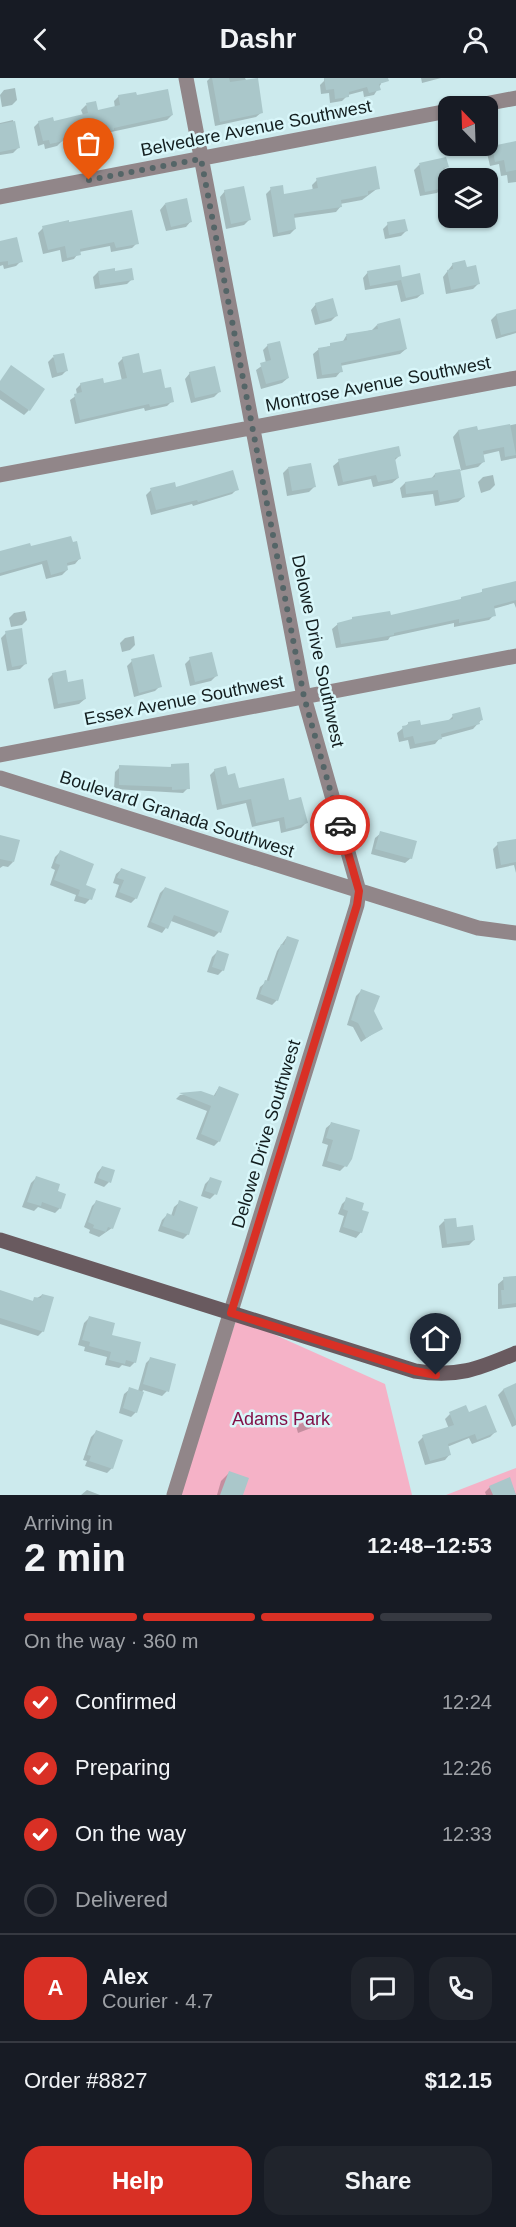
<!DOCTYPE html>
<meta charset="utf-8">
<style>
:root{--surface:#171b24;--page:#20242c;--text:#f1f3f6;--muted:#9ea1a6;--line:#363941;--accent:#d93025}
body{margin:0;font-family:Helvetica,sans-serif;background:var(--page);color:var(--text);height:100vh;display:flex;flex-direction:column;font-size:22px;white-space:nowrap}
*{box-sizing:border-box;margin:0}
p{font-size:20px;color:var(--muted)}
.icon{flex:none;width:33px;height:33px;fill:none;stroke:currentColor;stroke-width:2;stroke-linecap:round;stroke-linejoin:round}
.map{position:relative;height:1417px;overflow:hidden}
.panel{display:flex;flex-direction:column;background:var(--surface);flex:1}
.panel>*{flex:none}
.needle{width:39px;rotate:337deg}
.fabs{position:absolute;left:438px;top:18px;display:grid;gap:12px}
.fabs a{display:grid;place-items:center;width:60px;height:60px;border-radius:12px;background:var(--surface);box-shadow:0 2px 4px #0004;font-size:30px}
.pin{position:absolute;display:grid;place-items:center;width:51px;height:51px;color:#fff;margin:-62px -26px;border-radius:50% 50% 50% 0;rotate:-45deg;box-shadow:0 0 6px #0007}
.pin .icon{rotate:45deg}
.courier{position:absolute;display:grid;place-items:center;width:60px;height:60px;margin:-30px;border:4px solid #d93025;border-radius:50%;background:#fff;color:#222;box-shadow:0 2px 8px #0007}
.summary em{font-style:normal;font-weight:800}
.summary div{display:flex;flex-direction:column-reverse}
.summary{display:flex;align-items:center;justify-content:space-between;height:102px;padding:0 24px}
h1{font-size:39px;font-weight:800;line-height:45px}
.bar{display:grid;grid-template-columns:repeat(4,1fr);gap:9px 6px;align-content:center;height:72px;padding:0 24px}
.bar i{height:8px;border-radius:4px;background:var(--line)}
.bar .selected{background:var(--accent)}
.bar p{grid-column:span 4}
.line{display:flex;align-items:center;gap:15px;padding:0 24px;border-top:2px solid var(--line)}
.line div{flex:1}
.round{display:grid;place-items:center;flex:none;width:63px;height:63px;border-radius:18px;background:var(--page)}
ol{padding:0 24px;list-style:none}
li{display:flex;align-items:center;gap:18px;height:66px}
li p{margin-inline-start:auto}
li .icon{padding:6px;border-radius:50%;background:var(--accent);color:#fff;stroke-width:4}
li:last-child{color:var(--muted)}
li i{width:33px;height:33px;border:3px solid var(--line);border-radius:50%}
.action{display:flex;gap:12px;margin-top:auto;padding:12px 24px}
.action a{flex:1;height:69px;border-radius:18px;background:var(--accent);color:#fff;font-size:24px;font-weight:800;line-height:69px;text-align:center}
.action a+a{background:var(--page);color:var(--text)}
header{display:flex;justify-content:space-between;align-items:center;height:78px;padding:0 24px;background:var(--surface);font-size:27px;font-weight:800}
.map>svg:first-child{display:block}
.green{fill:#f5b2c7}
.shadow{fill:#0003}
.building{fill:#aac7ca}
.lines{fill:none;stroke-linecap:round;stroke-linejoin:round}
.street{stroke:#918689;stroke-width:15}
.secondary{stroke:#695a5f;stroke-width:15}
.done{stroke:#546567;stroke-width:6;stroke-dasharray:0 10.8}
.route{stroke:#d93025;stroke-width:8}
.labels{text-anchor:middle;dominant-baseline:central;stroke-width:5;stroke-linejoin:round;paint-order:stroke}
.street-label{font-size:18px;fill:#131e1f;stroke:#d9f7fa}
.park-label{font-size:18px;fill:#821148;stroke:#d9f7fa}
</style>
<header><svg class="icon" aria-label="back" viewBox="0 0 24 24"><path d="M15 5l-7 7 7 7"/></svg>Dashr<svg class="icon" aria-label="person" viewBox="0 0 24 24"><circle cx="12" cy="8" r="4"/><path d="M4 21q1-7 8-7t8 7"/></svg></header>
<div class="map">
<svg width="516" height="1417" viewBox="0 0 516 1417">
<rect width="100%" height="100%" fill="#cceaed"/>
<path class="green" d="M237,1240L385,1306L412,1417H175Z
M516,1390V1417H446Z"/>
<path class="shadow" d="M210,0H245L262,34L256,39L215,48L207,3Z
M324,0H380L381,6L374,17L364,19L363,13L348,17L342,23L330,25L329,15L321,16L320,7L324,3Z
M421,0H441L422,5Z
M15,10L17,22L12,27L2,29L0,17L4,12Z
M119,18L172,37L167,42L111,54L107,57L88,61L87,57L62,63L57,68L45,71L44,66L38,68L34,49L39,44L53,45L83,37L81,32L86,27L97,34L115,30L114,23Z
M13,42L18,70L13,75L0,77V45Z
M516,64V104L508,105L507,97L501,98L499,86L490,88L487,75L492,69Z
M419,87L447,89L442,93L443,98L440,101L442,110L437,115L420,118L414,92Z
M317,102L378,110L362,122L340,126L341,128L336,134L293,140L295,151L290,156L273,159L266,116L271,111L283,118L313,113L312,107Z
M225,113L249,142L244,147L226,151L220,119Z
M165,126L191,143L186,149L166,153L160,132Z
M388,146L406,153L401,158L385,161L383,151Z
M43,150L137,165L132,170L111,174L110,168L79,174L74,181L62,184L60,172L43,176L38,155Z
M0,165L21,183L16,188L4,191L3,187L0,188Z
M453,186L478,206L473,211L446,216L443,199Z
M98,194L114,195L132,201L127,206L95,211L93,199Z
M368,194L401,201L423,215L417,220L401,224L397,207L365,212L363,200Z
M316,226L336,238L331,243L315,247L311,232Z
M516,232V255L496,261L491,242L496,237Z
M377,247L406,271L400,276L340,288L341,293L336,299L317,301L313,276L319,271L342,265L346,258L372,252Z
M268,267L288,300L282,305L261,311L256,292L266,285L263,272Z
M53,279L67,292L62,297L52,300L48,284Z
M123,280L164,312L172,323L167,328L145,333L144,330L75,346L70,322L77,317L76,311L81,306L103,307L122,303L118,285Z
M190,295L219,314L214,319L191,325L185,301Z
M0,303L29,332L24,337L0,321Z
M516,346V380L501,383L499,373L482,377L484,383L478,389L459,393L464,419L458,424L435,428L433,416L402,420L400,410L405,405L430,402L435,396L461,392L453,359L458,353L477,354Z
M399,378L394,383L398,400L392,405L373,409L371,401L338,408L333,388L339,383Z
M288,390L314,409L309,414L287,418L283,395Z
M493,397L495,407L490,412L481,415L478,404L483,399Z
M237,411L232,416L193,428L192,426L151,437L146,417L151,412Z
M30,470L80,480L75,486L66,488L67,492L62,497L46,501L42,486L0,498V475Z
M516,505V530L514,525L493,531L494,537L489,542L454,549V545L390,559L388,562L336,570L332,551L338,546L390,538L459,523L462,520L479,516L483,513Z
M25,533L27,542L22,547L11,549L9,540L14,535Z
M6,555L25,586L20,591L7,593L1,560Z
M134,558L135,567L130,572L122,574L120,565L125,560Z
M190,581L216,598L211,603L190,608L185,586Z
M132,583L160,608L155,613L134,619L127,588Z
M53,596L67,605L85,621L79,626L54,631L48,601Z
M453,638L482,641L473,651L440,660L435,666L410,671L408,662L399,664L397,655L408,646L420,649L447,644Z
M172,687L188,710L183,715L114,711L115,694L120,689L169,691Z
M215,692L226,699L238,712L288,724L306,745L301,750L281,755L279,743L252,749L246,725L217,732L210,697Z
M381,755L411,780L405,785L371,776L375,760Z
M0,759L13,784L8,789L3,788L0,790Z
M516,762V795L514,787L496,791L493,771L498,766Z
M60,774L84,808L90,821L85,826L74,823L76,817L50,807L55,792L51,790L55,779Z
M122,791L136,820L131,825L115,819L119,807L113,805L116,796Z
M165,810L219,854L214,859L171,843L162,855L147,849L160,815Z
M287,859L277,922L272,927L256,921L260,909L266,904L277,873Z
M217,874L223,892L218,897L207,894L212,879Z
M361,913L381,950L361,964L353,949L347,947L356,918Z
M219,1009V1063L214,1068L196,1061L207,1033L176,1021L180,1017L201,1015L213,1019Z
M332,1045L345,1088L340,1093L322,1088L328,1067L322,1065L326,1050Z
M102,1089L109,1104L104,1109L94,1105L97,1095Z
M36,1100L56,1114L60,1130L55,1135L38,1129L34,1133L22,1129L31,1105Z
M210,1101L215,1116L210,1121L201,1118L205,1106Z
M347,1121L361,1154L356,1160L339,1154L344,1138L338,1136L342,1126Z
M97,1123L112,1150L99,1159L89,1155L90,1152L84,1149L92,1128Z
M180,1124L188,1156L183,1161L158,1153L162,1142L167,1137L171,1138L174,1129Z
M444,1143L456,1151L474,1162L469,1167L442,1170L439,1148Z
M516,1200V1229L498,1231V1206L504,1201Z
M0,1213L31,1224L42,1217L43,1253L38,1258L0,1246Z
M89,1240L135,1284L130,1289L122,1287L119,1290L105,1287L107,1279L84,1273L85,1269L78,1267L84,1245Z
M151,1280L167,1313L162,1318L143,1312L136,1334L131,1339L119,1335L124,1316L130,1311L138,1313L146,1285Z
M516,1307V1347L512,1349L498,1317L503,1312Z
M450,1336H468L495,1354L490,1359L472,1366L469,1360L447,1369L450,1376L445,1382L425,1387L418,1364L423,1359L449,1351L445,1341Z
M309,1342L311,1350L298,1355L296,1348Z
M96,1354L112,1390L107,1395L85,1388L87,1383L83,1382L91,1359Z
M229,1395L247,1401L242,1417H217L221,1403Z
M509,1400L516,1417H486L485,1414L490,1409Z
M87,1412L100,1417H81Z"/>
<path class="building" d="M212,0H229L230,4L258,0L263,35L220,44Z
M324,0H388L389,3L379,6L381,12L369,15L367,9L349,14V19L335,21L334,11L326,12Z
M168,11L173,37L114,50V52L93,57L92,53L63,60L64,63L50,66L49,62L43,63L38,43L53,39L54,43L88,35L86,25L96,23L98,32L120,27L118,17L136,14L137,17Z
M15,43L20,70L0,74V46Z
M516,63V92L506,94L504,82L495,84L492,68Z
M446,79L449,89L443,90L445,98L441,99L444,110L425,114L419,85Z
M376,88L380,111L368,113V117L341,122L342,129L294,136L296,151L278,155L270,109L283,107L284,116L318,110L316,100Z
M244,108L251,142L231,146L224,112Z
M187,120L192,144L171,149L165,125Z
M132,132L139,166L116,170L114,164L80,171L81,177L67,180L65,168L48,172L42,148L69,142V144Z
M405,141L408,153L389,157L387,144Z
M17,159L23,184L8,187V183L0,184V163Z
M465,182L467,189L476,187L480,206L451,212L447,192L453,191L452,185Z
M400,187L402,199L420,195L424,216L406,220L401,202L370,208L367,193Z
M115,190V193L132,190L134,202L100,207L98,193Z
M333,220L338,238L320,243L315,225Z
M516,231V253L501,257L496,236Z
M400,240L407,271L341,285L343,294L322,297L318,270L330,268V265L347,262L346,256L378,251L377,246Z
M280,263L289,300L266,306L260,285L271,282L267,266Z
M64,275L68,293L57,295L53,277Z
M139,275L143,295L161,291L165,310L171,309L174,324L150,329L149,326L80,342L74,316L82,314L80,305L103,300L104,305L127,300L122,279Z
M11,287L45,311L30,333L0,312V303Z
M215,288L221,314L195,320L189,294Z
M510,346L516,377L505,379L504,369L483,373L485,384L466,388L458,352L477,348L478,352Z
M399,368L401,378L395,380L399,400L378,404L376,397L343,404L338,381Z
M311,385L316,409L292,413L288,389Z
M460,391L465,419L440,424L438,412L406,416L405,404L435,399V395Z
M233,392L239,412L198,424L197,422L156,432L150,410L175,404L176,409Z
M71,458L73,464L77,463L81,481L67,485L68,492L51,497L47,482L0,495V473L30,465L31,468Z
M516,503V522L494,528L496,538L459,545V541L394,555V557L341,566L337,545L352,541V539L390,533L391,537L461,521V519L482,514V511Z
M22,550L27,586L12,589L5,553Z
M212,574L218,598L195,604L189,579Z
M154,576L162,609L139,615L131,581Z
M66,592L68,604L83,601L86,621L58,626L52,595Z
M480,629L483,642L479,643L480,646L441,656L442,661L415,666L413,658L404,660L402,648L408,647V644L420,642L421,647L453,641L452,636Z
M189,685L190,711L172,712V709L119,707V687L171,689V686Z
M226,688L228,697L235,695L239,710L284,700L289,722L301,719L308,745L286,751L284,739L256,745L251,721L222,727L214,691Z
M380,753L417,763L412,781L375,771Z
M0,757L20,762L14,784L0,781Z
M516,761V784L501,787L497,764Z
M60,772L94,786L86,807L96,811L92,822L78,818L80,812L54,802L60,787L55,785Z
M121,790L146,799L137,821L119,814L124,802L117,800Z
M165,809L229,833L221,855L174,837L168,851L151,844Z
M287,858L299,862L278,923L260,916L265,902L269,903L281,866L284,867Z
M217,872L229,876L224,893L212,889Z
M361,911L380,918L374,933L383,951L366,960L358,945L351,942Z
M219,1008L239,1016L220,1064L201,1056L211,1028L179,1015L201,1013L215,1018Z
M331,1044L360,1052L352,1081L347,1089L327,1083L333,1062L326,1060Z
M102,1088L115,1092L111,1105L98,1100Z
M36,1098L60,1106L58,1113L66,1116L61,1131L42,1124L41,1128L27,1124Z
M210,1099L222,1103L217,1117L205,1113Z
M346,1119L364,1125L362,1132L369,1134L362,1155L343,1149L348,1133L343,1131Z
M96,1122L121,1130L113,1151L108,1149L106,1154L93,1150L94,1147L88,1144Z
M179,1122L198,1129L189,1157L162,1148L167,1135L174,1138Z
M456,1140L457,1149L473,1147L475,1162L447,1166L444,1141Z
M516,1198V1225L502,1227L501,1212H504L503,1199Z
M0,1212L33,1223L34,1219L41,1220L42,1216L54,1219L44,1254L0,1240Z
M89,1238L115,1245L112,1257L141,1264L136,1285L126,1282L125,1286L109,1282L111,1274L89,1268L90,1264L82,1262Z
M150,1279L176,1286L169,1314L143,1306Z
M516,1305V1343L503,1311Z
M129,1309L144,1314L137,1335L123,1330Z
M466,1327L469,1334L486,1327L497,1354L477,1362L475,1356L448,1366L451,1377L430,1383L422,1357L454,1347L449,1334Z
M96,1352L123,1362L113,1391L89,1383L91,1378L87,1377Z
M229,1393L249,1400L243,1417H220Z
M510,1399L516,1417H493L489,1408Z"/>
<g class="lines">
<path class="street" d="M474,28L516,20
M0,119L448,33
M0,397L516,300
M0,677L516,578
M0,700L478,850L516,855
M174,1417L357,827L359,813L304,619L186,0"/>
<path class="secondary" d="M0,1162L415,1293C457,1300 478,1291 516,1275"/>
</g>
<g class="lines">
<path class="done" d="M89,102L201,81L304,619L340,747"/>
<path class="route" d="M340,747L359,813L357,827L231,1235L415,1293L436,1297"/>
</g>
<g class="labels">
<g class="street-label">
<text transform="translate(256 50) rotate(-11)">Belvedere Avenue Southwest</text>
<text transform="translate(378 306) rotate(-11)">Montrose Avenue Southwest</text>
<text transform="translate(318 573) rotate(78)">Delowe Drive Southwest</text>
<text transform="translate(184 622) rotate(-11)">Essex Avenue Southwest</text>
<text transform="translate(177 736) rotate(18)">Boulevard Granada Southwest</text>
<text transform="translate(266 1056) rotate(-73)">Delowe Drive Southwest</text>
</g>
<g class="park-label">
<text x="281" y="1341">Adams Park</text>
</g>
</g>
</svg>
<div class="fabs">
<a><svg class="needle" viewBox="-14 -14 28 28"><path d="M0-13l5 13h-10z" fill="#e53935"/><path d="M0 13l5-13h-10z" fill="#9ea1a6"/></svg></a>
<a><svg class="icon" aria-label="layers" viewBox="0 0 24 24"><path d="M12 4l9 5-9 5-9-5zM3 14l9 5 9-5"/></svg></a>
</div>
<div class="pin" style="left:89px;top:102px;background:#ea580c"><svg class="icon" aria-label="bag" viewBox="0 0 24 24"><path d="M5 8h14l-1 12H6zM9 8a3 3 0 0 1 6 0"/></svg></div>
<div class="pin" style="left:436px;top:1297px;background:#1f2937"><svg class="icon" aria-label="home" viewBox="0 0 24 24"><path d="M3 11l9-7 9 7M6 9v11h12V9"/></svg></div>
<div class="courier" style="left:340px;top:747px"><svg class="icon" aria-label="car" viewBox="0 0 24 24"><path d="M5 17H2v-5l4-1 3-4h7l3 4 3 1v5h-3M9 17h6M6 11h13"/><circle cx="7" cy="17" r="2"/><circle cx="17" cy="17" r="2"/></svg></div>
</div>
<section class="panel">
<div class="summary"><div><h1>2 min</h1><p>Arriving in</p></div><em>12:48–12:53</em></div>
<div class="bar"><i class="selected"></i><i class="selected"></i><i class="selected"></i><i></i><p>On the way · 360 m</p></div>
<ol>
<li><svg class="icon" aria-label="check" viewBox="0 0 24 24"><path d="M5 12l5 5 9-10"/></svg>Confirmed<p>12:24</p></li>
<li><svg class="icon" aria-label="check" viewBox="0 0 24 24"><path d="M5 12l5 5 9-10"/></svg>Preparing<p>12:26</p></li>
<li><svg class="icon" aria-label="check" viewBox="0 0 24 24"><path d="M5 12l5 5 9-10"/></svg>On the way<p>12:33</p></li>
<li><i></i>Delivered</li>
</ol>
<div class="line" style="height:108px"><b class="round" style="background:var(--accent);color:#fff">A</b><div><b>Alex</b><p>Courier · 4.7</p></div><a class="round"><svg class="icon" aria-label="chat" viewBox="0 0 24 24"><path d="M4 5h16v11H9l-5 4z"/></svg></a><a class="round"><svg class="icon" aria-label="phone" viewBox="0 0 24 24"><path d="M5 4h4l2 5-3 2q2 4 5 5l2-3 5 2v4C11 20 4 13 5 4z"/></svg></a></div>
<div class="line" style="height:78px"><div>Order #8827</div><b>$12.15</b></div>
<div class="action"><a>Help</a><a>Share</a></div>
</section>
